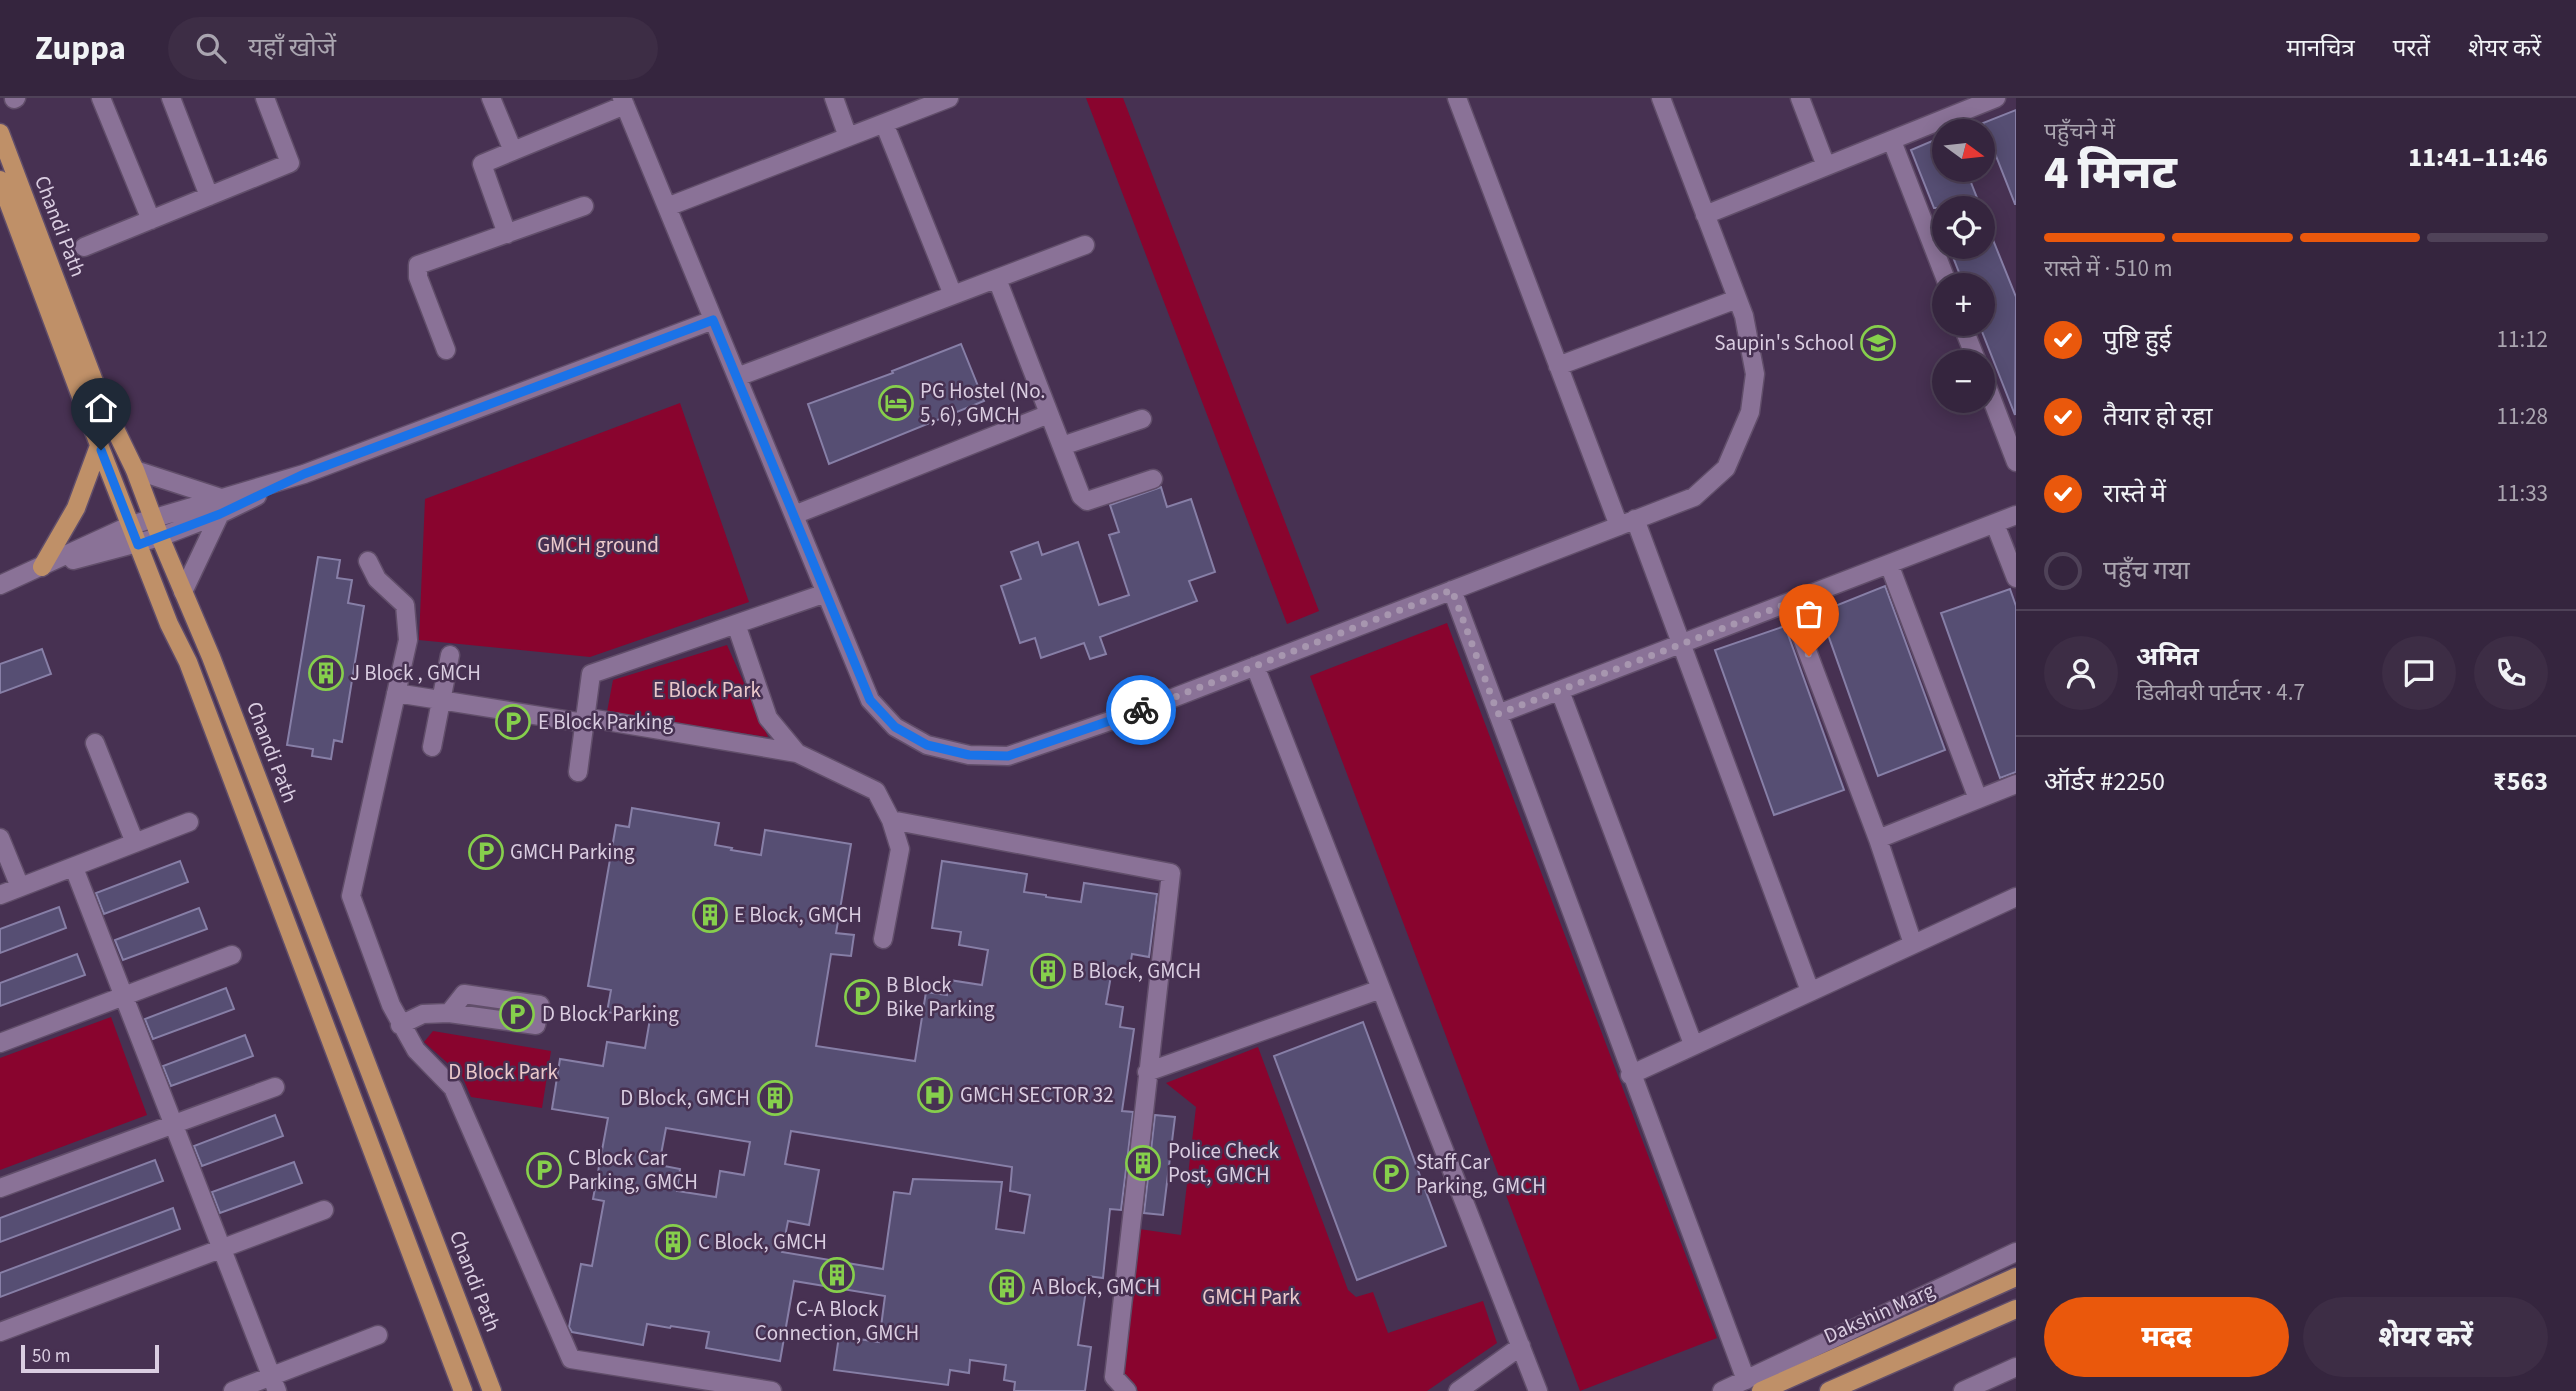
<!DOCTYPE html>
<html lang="hi">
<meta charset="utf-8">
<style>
:root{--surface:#35253e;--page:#3d2d45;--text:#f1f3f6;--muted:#aaa5b0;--line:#4f4258;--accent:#ea580c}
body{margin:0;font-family:"Source Sans 3","Noto Sans Devanagari",sans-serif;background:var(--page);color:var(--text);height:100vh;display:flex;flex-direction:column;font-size:26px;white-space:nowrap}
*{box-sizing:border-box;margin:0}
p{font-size:23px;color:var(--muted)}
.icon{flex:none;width:38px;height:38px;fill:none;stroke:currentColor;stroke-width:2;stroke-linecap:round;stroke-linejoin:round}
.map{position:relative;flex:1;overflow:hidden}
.drawer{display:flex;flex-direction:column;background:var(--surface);width:560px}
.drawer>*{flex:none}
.needle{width:46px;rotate:105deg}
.tools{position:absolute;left:1932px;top:21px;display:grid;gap:14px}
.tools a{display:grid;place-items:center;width:63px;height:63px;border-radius:50%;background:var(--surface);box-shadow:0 4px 18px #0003,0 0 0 2px var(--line);font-size:35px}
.scale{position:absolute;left:21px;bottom:18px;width:138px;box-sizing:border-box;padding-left:7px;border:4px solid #dacde1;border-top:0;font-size:19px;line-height:24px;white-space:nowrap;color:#dacde1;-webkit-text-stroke:5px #473152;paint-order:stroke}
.pin{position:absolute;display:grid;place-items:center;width:60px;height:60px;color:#fff;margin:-72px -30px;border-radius:50% 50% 50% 0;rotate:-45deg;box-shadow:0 0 7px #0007}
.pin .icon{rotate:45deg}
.courier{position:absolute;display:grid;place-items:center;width:70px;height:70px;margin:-35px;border:5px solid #1a73e8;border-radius:50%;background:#fff;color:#222;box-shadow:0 2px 9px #0007}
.headline em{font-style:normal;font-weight:800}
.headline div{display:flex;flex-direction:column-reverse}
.headline{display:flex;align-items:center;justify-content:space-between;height:119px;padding:0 28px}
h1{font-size:46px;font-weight:800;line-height:52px}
.bar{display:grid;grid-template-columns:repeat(4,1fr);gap:10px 7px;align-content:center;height:84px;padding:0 28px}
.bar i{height:9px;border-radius:5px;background:var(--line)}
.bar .selected{background:var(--accent)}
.bar p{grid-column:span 4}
.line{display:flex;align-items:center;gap:18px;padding:0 28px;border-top:2px solid var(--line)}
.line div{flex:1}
.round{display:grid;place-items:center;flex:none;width:74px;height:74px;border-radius:37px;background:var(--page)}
ol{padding:0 28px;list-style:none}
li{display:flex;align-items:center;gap:21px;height:77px}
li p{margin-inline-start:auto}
li .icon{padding:7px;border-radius:50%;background:var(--accent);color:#fff;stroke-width:4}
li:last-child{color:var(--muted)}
li i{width:38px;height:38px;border:4px solid var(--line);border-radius:50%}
.button{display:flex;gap:14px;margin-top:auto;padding:14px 28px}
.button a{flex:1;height:80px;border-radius:42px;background:var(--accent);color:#fff;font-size:28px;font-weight:800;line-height:80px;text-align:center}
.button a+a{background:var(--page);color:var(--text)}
header{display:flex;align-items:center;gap:42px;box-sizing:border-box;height:98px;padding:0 35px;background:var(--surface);border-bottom:2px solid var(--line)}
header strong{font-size:33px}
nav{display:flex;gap:38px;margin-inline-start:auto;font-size:24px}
.search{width:490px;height:63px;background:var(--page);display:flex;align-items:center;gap:18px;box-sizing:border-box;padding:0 24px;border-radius:38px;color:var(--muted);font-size:26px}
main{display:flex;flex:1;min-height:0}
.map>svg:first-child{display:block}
.green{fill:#89042e}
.building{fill:#564e73;stroke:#877fa7;stroke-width:2;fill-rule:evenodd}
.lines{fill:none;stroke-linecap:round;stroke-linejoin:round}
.minor-casing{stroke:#614e6a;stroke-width:21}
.major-casing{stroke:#614e6a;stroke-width:21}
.minor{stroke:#8a7297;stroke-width:18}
.major{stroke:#bf9068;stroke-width:18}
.done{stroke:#a796af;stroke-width:7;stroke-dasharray:0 12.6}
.route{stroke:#1a73e8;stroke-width:9}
.labels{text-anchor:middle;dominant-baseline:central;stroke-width:5;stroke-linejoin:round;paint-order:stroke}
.street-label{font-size:21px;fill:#dacde1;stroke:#473152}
.poi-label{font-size:21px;fill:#dacde1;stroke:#473152;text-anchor:start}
.park-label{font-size:21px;fill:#ebc9cb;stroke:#473152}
</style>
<header>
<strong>Zuppa</strong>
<div class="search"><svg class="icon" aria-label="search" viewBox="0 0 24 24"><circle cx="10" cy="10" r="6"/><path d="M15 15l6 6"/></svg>यहाँ खोजें</div>
<nav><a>मानचित्र</a><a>परतें</a><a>शेयर करें</a></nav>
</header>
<main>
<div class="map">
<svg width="2016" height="1293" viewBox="0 0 2016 1293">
<rect width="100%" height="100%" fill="#473152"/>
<path class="green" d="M1086,0H1123L1319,513L1287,526Z
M680,305L749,504L590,559L419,542L425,401Z
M1447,525L1717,1240L1580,1293L1310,578Z
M727,547L768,639L607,614L613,582Z
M111,919L147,1017L0,1072V960Z
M433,933L551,953L542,1010L471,999L462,978L424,944Z
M1258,949L1348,1192L1356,1199L1373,1194L1388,1235L1483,1203L1497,1245L1427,1293H1138L1121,1275L1139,1131L1181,1137L1196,1009L1166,985Z"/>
<path class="building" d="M2016,12V106H2015L1983,25Z
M1944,38V72H1966L1981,110H1934L1911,52Z
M1983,117L2016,199L2015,317L1979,226H1983V187H1964L1949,149H1983Z
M961,246L984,303L829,366L808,306L893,275L892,273Z
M1161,389L1167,409L1191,401L1215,474L1189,483L1197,503L1100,539L1106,556L1090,561L1084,545L1041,560L1035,540L1020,545L1001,488L1021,481L1011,454L1038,444L1042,457L1078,444L1099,507L1129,497L1109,437L1119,434L1110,407Z
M318,459L340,462L337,480L352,482L348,505L364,508L342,644L334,642L331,661L312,658L313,651L287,647Z
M1885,488L1945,652L1878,678L1820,514Z
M2010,491L2016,508V674L2000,680L1941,515Z
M1785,528L1844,692L1774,717L1715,552Z
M42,551L51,576L0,595V566Z
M632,710L719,725L715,747L732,750L731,752L761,757L765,732L851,746L836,835L854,837L851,858L831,856L816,948L915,963L926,894L947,897L949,882L982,887L988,852L959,847L961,834L932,830L942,763L1027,776L1024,794L1046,797V799L1081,804L1084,785L1157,796L1149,859L1132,856L1129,875L1112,872L1106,906L1123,909L1120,929L1134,931L1122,1013L1133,1014L1121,1112L1110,1111L1103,1180L1088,1178L1078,1247L1091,1249L1085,1293H1014L1015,1284L1004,1282L1006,1267L970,1262L969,1275L950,1272L948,1287L834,1272L839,1238L879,1244L885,1198L794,1183L780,1263L706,1250L709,1234L671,1228L670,1230L647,1226L643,1247L572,1234L569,1229L581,1166L592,1168L604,1103L593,1101L608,1020L552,1011L560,961L603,968L607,944L645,950L650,921L607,914L611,892L588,888L616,727L629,729ZM666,1030L750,1044L744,1077L720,1073L716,1099L677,1093L680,1071L659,1067ZM791,1033L1012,1069L1010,1093L1030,1097L1024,1135L996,1131L1002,1084L913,1081L910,1096L894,1094L883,1171L782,1154L788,1123L809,1127L819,1072L785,1066Z
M180,763L188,784L104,816L96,795Z
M59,809L66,830L0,855V831Z
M199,810L207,831L123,862L115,842Z
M77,856L85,877L0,908V885Z
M226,890L234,911L153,941L145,921Z
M1363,924L1446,1148L1357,1182L1274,958Z
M245,937L253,958L171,988L163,968Z
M275,1017L283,1038L202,1068L194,1048Z
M1155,1017L1175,1019L1163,1117L1144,1115Z
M155,1062L163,1083L0,1144V1120Z
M294,1064L302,1085L220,1115L212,1094Z
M173,1110L180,1131L0,1199V1175Z"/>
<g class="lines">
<g class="minor-casing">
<path id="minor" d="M101,0L151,122
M171,0L209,98
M491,0L513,53L625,7
M622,0L870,602L895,629L927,647L969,657L1008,658L1139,613L1694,399L1726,370L1750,314L1755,276L1744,218L1661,0
M834,0L848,39
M1457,0L1619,428
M1800,0L1826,68
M14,1L16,0
M884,25L953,197
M1892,43L1948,187
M667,109L949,0
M1705,117L1996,0
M507,136L482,66L513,53
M84,149L290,65L265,0
M997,181L1081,398L1087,403L1153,381
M1962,226L1977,264
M446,252L418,179V167L584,108
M1558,268L1737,201
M1983,278L2016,364
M737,279L1085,147
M1062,348L1142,321
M135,372L221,400
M794,417L1049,316
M1635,421L1810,893
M1995,426L2016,480
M73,462L160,439L220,416L257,398
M368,463L377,481L405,507L408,542L351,798L391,907L416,952L453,990L571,1261L772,1293
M1889,466L1978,701
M0,487L131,427L304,376L713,222
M1452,492L1746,1282
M183,494L220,416
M1789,505L1878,741L1913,846
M736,526L768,620L797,655L876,693L891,722L900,751L883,841
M1255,568L1538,1293
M1560,593L1693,946
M396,595L584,625L595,621L797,655
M1498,616L2016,417
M95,645L135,745
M432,649L450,557
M578,674L591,576L826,495
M891,722L1171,775L1114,1279L1127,1293
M0,740L20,789
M1878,741L2016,686
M74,770L277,1293
M0,797L189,724
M400,927L423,916L449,915L536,927L540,907L464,896L449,915
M0,945L232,857
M1147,974L1381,891
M1630,977L2016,799
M0,1090L275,989
M0,1234L324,1112
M233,1293L378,1237
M1458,1293L1521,1248
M1722,1293L2016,1154
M1963,1293L2016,1269"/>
</g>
<g class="major-casing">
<path id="major" d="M0,35L101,302L135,372L160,439L211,559L492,1293
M0,82L101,352L169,526L188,564L463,1293
M42,469L76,410L99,348
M1761,1293L2016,1179
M1829,1293L2016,1211"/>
</g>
<use href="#minor" class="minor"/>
<use href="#major" class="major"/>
</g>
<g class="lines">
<path class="done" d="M1141,612L1452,492L1498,616L1789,505L1809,558"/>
<path class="route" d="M101,352L138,447L220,416L304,376L713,222L870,602L895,629L927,647L969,657L1008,658L1141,612"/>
</g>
<defs>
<g id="school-ring" transform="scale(1.75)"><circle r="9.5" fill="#473152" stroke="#86cf4c" stroke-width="1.5"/><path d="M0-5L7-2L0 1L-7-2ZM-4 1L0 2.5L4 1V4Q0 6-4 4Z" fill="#86cf4c"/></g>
<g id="hotel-ring" transform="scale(1.75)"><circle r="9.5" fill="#473152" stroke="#86cf4c" stroke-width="1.5"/><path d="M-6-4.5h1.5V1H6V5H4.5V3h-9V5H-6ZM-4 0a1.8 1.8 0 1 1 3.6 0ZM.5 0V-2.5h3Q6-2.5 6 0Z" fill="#86cf4c"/></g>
<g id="building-ring" transform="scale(1.75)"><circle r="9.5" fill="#473152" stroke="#86cf4c" stroke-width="1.5"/><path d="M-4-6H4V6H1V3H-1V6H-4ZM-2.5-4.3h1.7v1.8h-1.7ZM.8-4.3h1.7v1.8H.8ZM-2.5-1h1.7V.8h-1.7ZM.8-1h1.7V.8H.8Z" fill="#86cf4c"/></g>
<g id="parking-ring" transform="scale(1.75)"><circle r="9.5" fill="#473152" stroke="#86cf4c" stroke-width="1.5"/><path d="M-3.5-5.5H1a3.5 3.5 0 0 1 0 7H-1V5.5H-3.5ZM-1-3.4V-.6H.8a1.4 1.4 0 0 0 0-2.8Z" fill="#86cf4c"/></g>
<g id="hospital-ring" transform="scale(1.75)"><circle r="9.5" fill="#473152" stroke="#86cf4c" stroke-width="1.5"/><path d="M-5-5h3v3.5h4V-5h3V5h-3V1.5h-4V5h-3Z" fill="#86cf4c"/></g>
</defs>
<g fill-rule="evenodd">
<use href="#school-ring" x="1878" y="245"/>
<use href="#hotel-ring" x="896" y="305"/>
<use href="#building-ring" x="326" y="575"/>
<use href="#parking-ring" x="513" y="624"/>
<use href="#parking-ring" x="486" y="754"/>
<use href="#building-ring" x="710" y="817"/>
<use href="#building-ring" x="1048" y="873"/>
<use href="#parking-ring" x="862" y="899"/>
<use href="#parking-ring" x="517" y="916"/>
<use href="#hospital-ring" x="935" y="997"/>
<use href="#building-ring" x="775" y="1000"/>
<use href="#building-ring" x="1143" y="1065"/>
<use href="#parking-ring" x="544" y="1072"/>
<use href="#parking-ring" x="1391" y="1076"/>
<use href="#building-ring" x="673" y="1144"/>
<use href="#building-ring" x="837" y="1177"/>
<use href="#building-ring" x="1007" y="1189"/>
</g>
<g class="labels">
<g class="street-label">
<text transform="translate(60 128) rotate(69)">Chandi Path</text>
<text transform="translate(272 654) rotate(69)">Chandi Path</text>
<text transform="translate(475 1183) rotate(69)">Chandi Path</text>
<text transform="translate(1879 1215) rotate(-24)">Dakshin Marg</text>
</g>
<g class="poi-label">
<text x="1854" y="245" text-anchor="end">Saupin's School</text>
<text x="920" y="293">PG Hostel (No.<tspan x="920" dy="24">5, 6), GMCH</tspan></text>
<text x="350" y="575">J Block , GMCH</text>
<text x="538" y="624">E Block Parking</text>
<text x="510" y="754">GMCH Parking</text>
<text x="734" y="817">E Block, GMCH</text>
<text x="1072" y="873">B Block, GMCH</text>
<text x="886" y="887">B Block<tspan x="886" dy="24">Bike Parking</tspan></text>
<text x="542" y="916">D Block Parking</text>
<text x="960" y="997">GMCH SECTOR 32</text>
<text x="750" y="1000" text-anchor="end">D Block, GMCH</text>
<text x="1168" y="1053">Police Check<tspan x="1168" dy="24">Post, GMCH</tspan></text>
<text x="568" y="1060">C Block Car<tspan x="568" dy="24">Parking, GMCH</tspan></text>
<text x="1416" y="1064">Staff Car<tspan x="1416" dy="24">Parking, GMCH</tspan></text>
<text x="698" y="1144">C Block, GMCH</text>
<text x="1032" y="1189">A Block, GMCH</text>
<text x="837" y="1211" text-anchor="middle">C-A Block<tspan x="837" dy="24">Connection, GMCH</tspan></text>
</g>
<g class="park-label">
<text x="598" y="447">GMCH ground</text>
<text x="707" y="592">E Block Park</text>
<text x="503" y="974">D Block Park</text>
<text x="1251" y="1199">GMCH Park</text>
</g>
</g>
</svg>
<div class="tools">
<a><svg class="needle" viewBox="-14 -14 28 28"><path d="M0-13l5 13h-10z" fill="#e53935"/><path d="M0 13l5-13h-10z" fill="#aaa5b0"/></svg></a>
<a><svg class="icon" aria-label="locate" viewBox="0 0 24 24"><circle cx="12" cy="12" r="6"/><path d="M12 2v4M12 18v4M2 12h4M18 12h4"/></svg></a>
<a>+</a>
<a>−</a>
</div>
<div class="scale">50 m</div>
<div class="pin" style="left:1809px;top:558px;background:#ea580c"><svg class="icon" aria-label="bag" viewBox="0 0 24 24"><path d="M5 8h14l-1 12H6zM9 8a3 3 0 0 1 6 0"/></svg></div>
<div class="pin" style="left:101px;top:352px;background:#1f2937"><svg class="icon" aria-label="home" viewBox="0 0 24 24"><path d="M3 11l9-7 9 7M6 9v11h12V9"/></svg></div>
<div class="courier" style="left:1141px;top:612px"><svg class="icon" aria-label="bike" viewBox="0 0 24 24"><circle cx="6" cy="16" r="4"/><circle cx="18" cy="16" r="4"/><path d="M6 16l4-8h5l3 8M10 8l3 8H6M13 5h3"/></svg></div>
</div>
<section class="drawer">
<div class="headline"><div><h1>4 मिनट</h1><p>पहुँचने में</p></div><em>11:41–11:46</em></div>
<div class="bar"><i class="selected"></i><i class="selected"></i><i class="selected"></i><i></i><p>रास्ते में · 510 m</p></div>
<ol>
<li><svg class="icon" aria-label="check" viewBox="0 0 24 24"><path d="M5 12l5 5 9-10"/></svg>पुष्टि हुई<p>11:12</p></li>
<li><svg class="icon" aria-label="check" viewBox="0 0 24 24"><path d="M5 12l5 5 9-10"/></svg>तैयार हो रहा<p>11:28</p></li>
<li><svg class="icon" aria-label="check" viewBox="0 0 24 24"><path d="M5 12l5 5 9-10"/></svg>रास्ते में<p>11:33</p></li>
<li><i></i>पहुँच गया</li>
</ol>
<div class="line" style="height:126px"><a class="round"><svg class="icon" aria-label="person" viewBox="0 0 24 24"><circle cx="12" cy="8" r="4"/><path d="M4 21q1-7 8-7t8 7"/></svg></a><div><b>अमित</b><p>डिलीवरी पार्टनर · 4.7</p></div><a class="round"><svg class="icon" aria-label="chat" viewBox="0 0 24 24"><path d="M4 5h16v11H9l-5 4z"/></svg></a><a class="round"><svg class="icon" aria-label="phone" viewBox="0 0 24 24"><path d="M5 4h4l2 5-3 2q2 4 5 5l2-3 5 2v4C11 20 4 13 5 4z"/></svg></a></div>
<div class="line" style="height:91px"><div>ऑर्डर #2250</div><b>₹563</b></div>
<div class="button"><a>मदद</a><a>शेयर करें</a></div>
</section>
</main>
